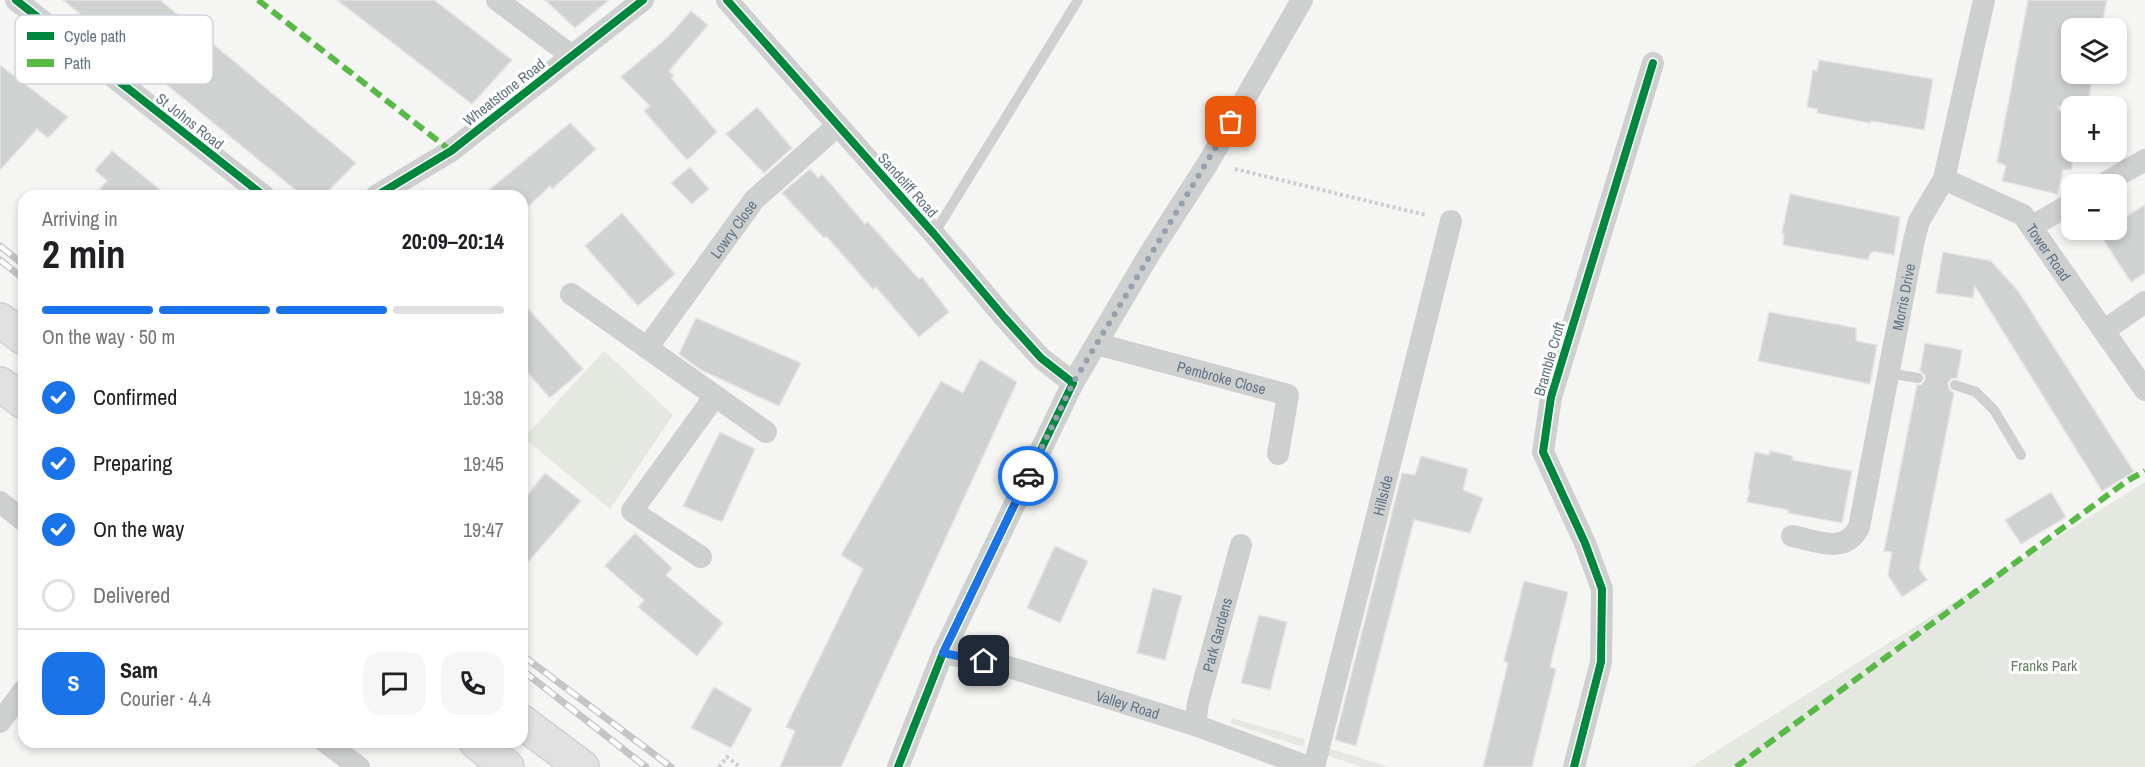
<!DOCTYPE html>
<meta charset="utf-8">
<style>
:root{--surface:#fff;--page:#f6f6f6;--text:#202124;--muted:#757577;--line:#e0e0e0;--accent:#1a73e8}
body{margin:0;font-family:"Archivo Narrow",sans-serif;background:var(--page);color:var(--text);height:100vh;display:flex;flex-direction:column;font-size:22px;white-space:nowrap}
*{box-sizing:border-box;margin:0}
p{font-size:20px;color:var(--muted)}
.icon{flex:none;width:33px;height:33px;fill:none;stroke:currentColor;stroke-width:2;stroke-linecap:round;stroke-linejoin:round}
.map{position:relative;flex:1;overflow:hidden}
.panel{position:absolute;left:18px;top:190px;width:510px;height:558px;display:flex;flex-direction:column;background:var(--surface);border-radius:18px;box-shadow:0 3px 9px #0003}
.panel>*{flex:none}
.buttons{position:absolute;left:2061px;top:18px;display:grid;gap:12px}
.buttons a{display:grid;place-items:center;width:66px;height:66px;border-radius:12px;background:var(--surface);box-shadow:0 3px 9px #0003;font-size:30px}
.pin{position:absolute;display:grid;place-items:center;width:51px;height:51px;color:#fff;margin:-26px;border-radius:12px;box-shadow:0 3px 9px #0006}
.courier{position:absolute;display:grid;place-items:center;width:60px;height:60px;margin:-30px;border:4px solid #1a73e8;border-radius:50%;background:#fff;color:#222;box-shadow:0 2px 8px #0007}
.head em{font-style:normal;font-weight:700}
.head div{display:flex;flex-direction:column-reverse}
.head{display:flex;align-items:center;justify-content:space-between;height:102px;padding:0 24px}
h1{font-size:39px;font-weight:700;line-height:45px}
.bar{display:grid;grid-template-columns:repeat(4,1fr);gap:9px 6px;align-content:center;height:72px;padding:0 24px}
.bar i{height:8px;border-radius:4px;background:var(--line)}
.bar .selected{background:var(--accent)}
.bar p{grid-column:span 4}
.line{display:flex;align-items:center;gap:15px;padding:0 24px;border-top:2px solid var(--line)}
.line div{flex:1}
.round{display:grid;place-items:center;flex:none;width:63px;height:63px;border-radius:18px;background:var(--page)}
ol{padding:0 24px;list-style:none}
li{display:flex;align-items:center;gap:18px;height:66px}
li p{margin-inline-start:auto}
li .icon{padding:6px;border-radius:50%;background:var(--accent);color:#fff;stroke-width:4}
li:last-child{color:var(--muted)}
li i{width:33px;height:33px;border:3px solid var(--line);border-radius:50%}
.map>svg:first-child{display:block}
.green{fill:#e4e8e1}
.building{fill:#d0d1d1;stroke:#e4e4e3;stroke-width:1.5}
.lines{fill:none;stroke-linecap:round;stroke-linejoin:round}
.primary-casing{stroke:#d0d2d2;stroke-width:36}
.path{stroke:#cccdcd;stroke-width:4;stroke-dasharray:3 3;stroke-linecap:butt}
.service{stroke:#ced0d0;stroke-width:10}
.minor{stroke:#ced0d0;stroke-width:22}
.primary{stroke:#e1e1e2;stroke-width:33}
.rail-casing{stroke:#c4c5c6;stroke-width:7}
.rail{stroke:#fff;stroke-width:4.5;stroke-dasharray:14;stroke-linecap:butt}
.quiet{stroke:#58b947;stroke-width:6;stroke-dasharray:12 6;stroke-linecap:butt}
.cycleway-casing{stroke:#fff;stroke-width:11}
.cycleway{stroke:#00873e;stroke-width:8}
.done{stroke:#96a1ac;stroke-width:6;stroke-dasharray:0 10.8}
.route{stroke:#1a73e8;stroke-width:8}
.labels{text-anchor:middle;dominant-baseline:central;stroke-width:6;stroke-linejoin:round;paint-order:stroke}
.street-label{font-size:15px;fill:#637485;stroke:#fff}
.park-label{font-size:15px;fill:#667c63;stroke:#fff}
.key{fill:#fff;stroke:#d0d5da;stroke-width:1.5}
.key-label{font-size:16px;fill:#637485}
</style>
<div class="map">
<svg width="2145" height="767" viewBox="0 0 2145 767">
<rect width="100%" height="100%" fill="#f5f5f3"/>
<path class="green" d="M604,351L673,415L610,509L524,438Z
M2145,482V767H1691Z
M1232,718L1305,739L1303,747L1230,723Z
M1325,747L1389,767H1362L1323,754Z"/>
<path class="building" d="M63,0H160L356,163L323,196H303Z
M337,0H434L512,60L472,104Z
M545,0H609L575,28Z
M2028,0H2107L2101,28H2072V74H2093L2087,106H2057L2072,129V169L2063,170L2057,194L2002,181L2006,166L1997,162Z
M691,11L708,25L669,71L674,76L671,78L717,132L687,160L644,111L650,106L621,77L668,37Z
M1819,60L1933,79L1924,130L1871,121L1870,123L1817,113L1818,109L1807,107L1813,70L1817,71Z
M0,65L68,117L48,138L37,129L0,170Z
M757,107L792,148L764,173L726,134Z
M570,123L596,149L552,189L550,186L522,212V196H482Z
M112,151L168,196H94L107,181L95,170Z
M690,167L709,189L692,204L671,183Z
M810,169L818,178L822,174L865,224L868,222L919,279L922,277L949,312L919,337L876,287L873,289L826,236L824,238L782,193Z
M1790,194L1900,217L1894,255L1873,251L1872,253H1870L1868,260L1783,245L1784,234L1782,233Z
M2145,205V273L2131,282L2097,230H2116V223Z
M622,213L675,274L638,306L585,246Z
M1943,252L1991,261L2018,291L2134,472L2102,491L1975,286L1973,298L1936,293Z
M522,302L583,369L550,398L522,366Z
M1769,312L1856,328V341L1877,345L1870,384L1758,361Z
M696,318L801,363L779,406L701,370L679,354Z
M1925,343L1962,350L1957,378L1951,379L1948,383L1949,389L1954,393L1919,569L1927,580L1902,597L1888,575L1892,552L1884,551L1917,385H1921L1925,380V375L1920,371Z
M980,359L1017,382L841,767H780L795,731L786,727L863,569L841,555L941,381L963,393Z
M720,432L755,449L722,522L683,506Z
M1770,451L1793,456L1792,460L1852,471L1842,523L1788,513V510L1747,502L1750,490L1748,489L1755,452L1769,455Z
M1421,456L1468,469L1463,490L1483,498L1470,533L1414,520L1356,746L1335,740L1402,473L1415,475Z
M545,473L581,501L522,569V502Z
M2051,492L2066,517L2021,544L2005,520Z
M635,533L672,568L666,575L723,623L697,656L638,607L644,600L605,566Z
M1055,546L1088,561L1060,623L1027,608Z
M1524,581L1568,592L1550,667L1556,669L1532,767H1483L1508,663L1504,661Z
M1153,588L1182,596L1165,660L1137,653Z
M1259,615L1287,622L1270,690L1241,683Z
M714,687L752,709L731,748L691,728Z"/>
<g class="lines">
<g class="primary-casing">
<path id="primary" d="M0,320L24,338
M0,384L24,402
M522,722L582,767
M476,742L507,767"/>
</g>
<path class="path" d="M1235,169L1426,215
M719,767L727,757L740,767"/>
<path class="service" d="M934,234L1078,0
M1888,373L1918,378
M1955,385L1976,392L1994,410L2021,455"/>
<g class="minor">
<path d="M16,0L264,196"/>
<path d="M497,0L572,56"/>
<path d="M727,0L934,234L1004,317L1041,358L1073,383"/>
<path id="s1" d="M1944,179L2023,215L2145,390"/>
<path d="M2103,184L2145,160"/>
<path d="M376,196L451,151L643,0"/>
<path d="M2031,227L2072,203"/>
<path d="M571,294L766,432"/>
<path d="M2105,330L2145,302"/>
<path id="s2" d="M1097,344L1288,395L1278,454"/>
<path id="s3" d="M647,348L754,200L837,126"/>
<path d="M0,502L24,521"/>
<path id="s4" d="M1792,536C1817,541 1845,555 1859,527L1914,240L1919,221L1944,179L1984,0"/>
<path d="M701,557L632,511L715,396"/>
<path id="s5" d="M943,653L1002,665L1195,725L1309,767"/>
<path d="M0,722L24,690"/>
<path id="s6" d="M1195,725L1198,703L1241,545"/>
<path d="M325,742L359,767"/>
<path d="M898,767L943,653L1073,383L1150,253L1208,163L1302,0"/>
<path id="s7" d="M1314,767L1451,221"/>
<path d="M1574,767L1601,662L1602,589L1585,543L1543,452L1551,397L1653,63"/>
</g>
<use href="#primary" class="primary"/>
<g class="rail-casing">
<path id="rail" d="M0,246L24,265
M0,260L24,279
M522,655L671,767
M522,670L646,767"/>
</g>
<use href="#rail" class="rail"/>
<path class="quiet" d="M258,0L451,151
M1736,767L2127,481L2145,471"/>
<g class="cycleway-casing">
<path id="cycleway" d="M16,0L264,196
M727,0L934,234L1004,317L1041,358L1073,383L943,653L898,767
M376,196L451,151L643,0
M1574,767L1601,662L1602,589L1585,543L1543,452L1551,397L1653,63"/>
</g>
<use href="#cycleway" class="cycleway"/>
</g>
<g class="lines">
<path class="done" d="M1028,476L1073,383L1231,122"/>
<path class="route" d="M984,661L943,653L1028,476"/>
</g>
<g class="labels">
<g class="street-label">
<text transform="translate(504 92) rotate(-38)">Wheatstone Road</text>
<text transform="translate(190 121) rotate(38)">St Johns Road</text>
<text transform="translate(908 185) rotate(48)">Sandcliff Road</text>
<text stroke="none"><textPath href="#s3" startOffset="147">Lowry Close</textPath></text>
<text stroke="none"><textPath href="#s1" startOffset="132">Tower Road</textPath></text>
<text stroke="none"><textPath href="#s4" startOffset="309">Morris Drive</textPath></text>
<text transform="translate(1549 359) rotate(-74)">Bramble Croft</text>
<text stroke="none"><textPath href="#s2" startOffset="129">Pembroke Close</textPath></text>
<text stroke="none"><textPath href="#s7" startOffset="280">Hillside</textPath></text>
<text stroke="none"><textPath href="#s6" startOffset="93">Park Gardens</textPath></text>
<text stroke="none"><textPath href="#s5" startOffset="192">Valley Road</textPath></text>
</g>
<g class="park-label">
<text x="2044" y="665">Franks Park</text>
</g>
</g>
<rect x="15" y="15" width="198" height="69" rx="9" class="key"/>
<rect x="27" y="32" width="27" height="8" fill="#00873e"/>
<rect x="27" y="59" width="27" height="8" fill="#58b947"/>
<g class="key-label">
<text x="64" y="42">Cycle path</text>
<text x="64" y="69">Path</text>
</g>
</svg>
<div class="buttons">
<a><svg class="icon" aria-label="layers" viewBox="0 0 24 24"><path d="M12 4l9 5-9 5-9-5zM3 14l9 5 9-5"/></svg></a>
<a>+</a>
<a>−</a>
</div>
<div class="pin" style="left:1231px;top:122px;background:#ea580c"><svg class="icon" aria-label="bag" viewBox="0 0 24 24"><path d="M5 8h14l-1 12H6zM9 8a3 3 0 0 1 6 0"/></svg></div>
<div class="pin" style="left:984px;top:661px;background:#1f2937"><svg class="icon" aria-label="home" viewBox="0 0 24 24"><path d="M3 11l9-7 9 7M6 9v11h12V9"/></svg></div>
<div class="courier" style="left:1028px;top:476px"><svg class="icon" aria-label="car" viewBox="0 0 24 24"><path d="M5 17H2v-5l4-1 3-4h7l3 4 3 1v5h-3M9 17h6M6 11h13"/><circle cx="7" cy="17" r="2"/><circle cx="17" cy="17" r="2"/></svg></div>
<section class="panel">
<div class="head"><div><h1>2 min</h1><p>Arriving in</p></div><em>20:09–20:14</em></div>
<div class="bar"><i class="selected"></i><i class="selected"></i><i class="selected"></i><i></i><p>On the way · 50 m</p></div>
<ol>
<li><svg class="icon" aria-label="check" viewBox="0 0 24 24"><path d="M5 12l5 5 9-10"/></svg>Confirmed<p>19:38</p></li>
<li><svg class="icon" aria-label="check" viewBox="0 0 24 24"><path d="M5 12l5 5 9-10"/></svg>Preparing<p>19:45</p></li>
<li><svg class="icon" aria-label="check" viewBox="0 0 24 24"><path d="M5 12l5 5 9-10"/></svg>On the way<p>19:47</p></li>
<li><i></i>Delivered</li>
</ol>
<div class="line" style="height:108px"><b class="round" style="background:var(--accent);color:#fff">S</b><div><b>Sam</b><p>Courier · 4.4</p></div><a class="round"><svg class="icon" aria-label="chat" viewBox="0 0 24 24"><path d="M4 5h16v11H9l-5 4z"/></svg></a><a class="round"><svg class="icon" aria-label="phone" viewBox="0 0 24 24"><path d="M5 4h4l2 5-3 2q2 4 5 5l2-3 5 2v4C11 20 4 13 5 4z"/></svg></a></div>
</section>
</div>
